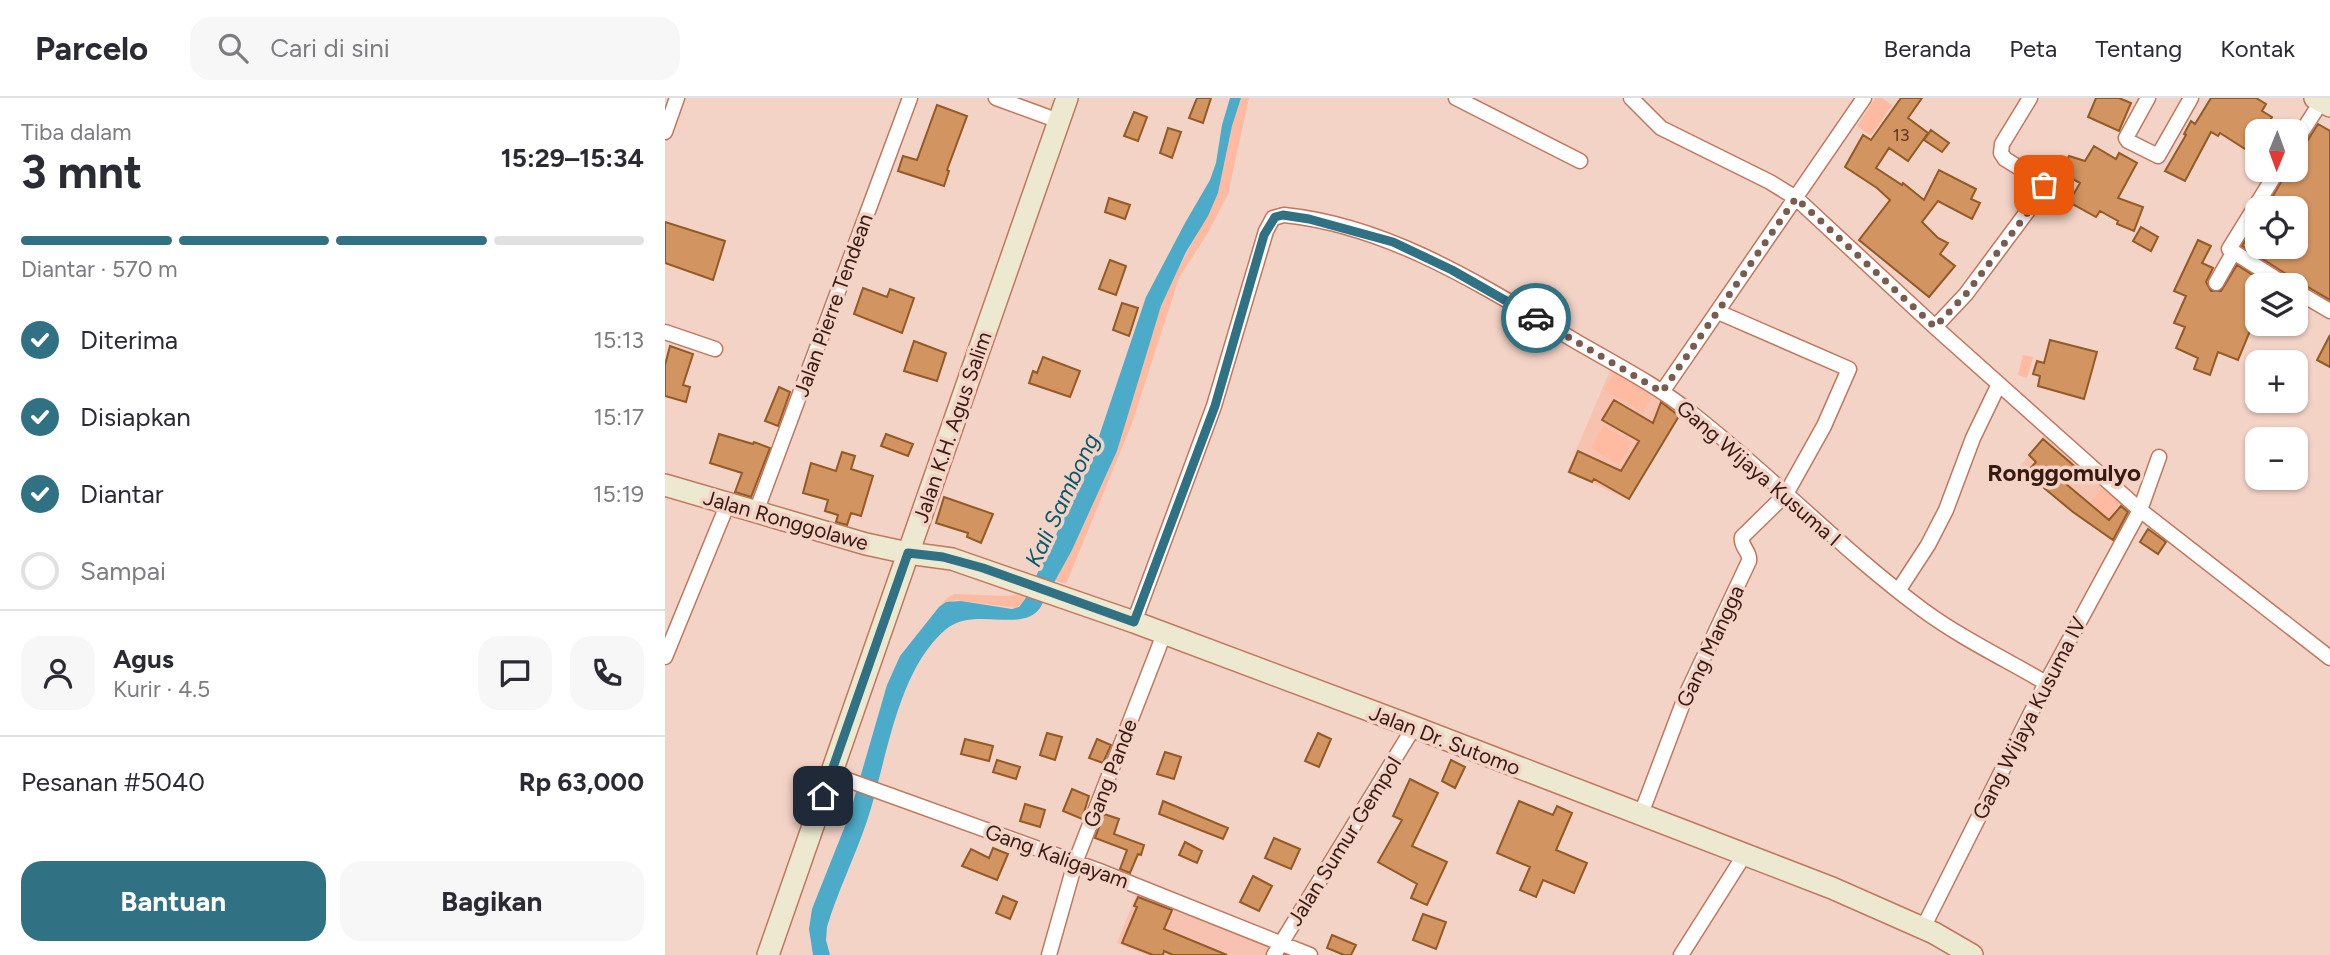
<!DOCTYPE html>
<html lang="id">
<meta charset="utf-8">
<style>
:root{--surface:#fff;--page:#f7f7f7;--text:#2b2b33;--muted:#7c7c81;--line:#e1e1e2;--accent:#307184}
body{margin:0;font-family:Figtree,sans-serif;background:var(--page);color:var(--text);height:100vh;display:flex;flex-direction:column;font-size:26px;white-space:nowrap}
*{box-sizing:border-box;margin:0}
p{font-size:23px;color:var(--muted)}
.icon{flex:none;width:38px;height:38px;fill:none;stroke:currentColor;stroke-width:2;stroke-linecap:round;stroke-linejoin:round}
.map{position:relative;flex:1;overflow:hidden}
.panel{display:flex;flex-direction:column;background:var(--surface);width:665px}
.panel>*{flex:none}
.needle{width:46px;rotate:181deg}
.tools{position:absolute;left:1580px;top:21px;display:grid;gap:14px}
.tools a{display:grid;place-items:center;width:63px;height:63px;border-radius:14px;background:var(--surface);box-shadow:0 2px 5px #0004;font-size:35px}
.pin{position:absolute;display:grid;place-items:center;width:60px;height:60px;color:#fff;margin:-30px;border-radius:14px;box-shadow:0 4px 10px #0006}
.courier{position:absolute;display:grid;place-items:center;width:70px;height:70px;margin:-35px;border:5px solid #307184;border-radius:50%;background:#fff;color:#222;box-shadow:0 2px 9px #0007}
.head em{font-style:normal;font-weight:700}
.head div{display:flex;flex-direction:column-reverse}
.head{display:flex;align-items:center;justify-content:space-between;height:119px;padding:0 21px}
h1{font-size:46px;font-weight:700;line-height:52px}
.bar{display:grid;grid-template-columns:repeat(4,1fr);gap:10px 7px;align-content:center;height:84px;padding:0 21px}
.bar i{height:9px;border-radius:5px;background:var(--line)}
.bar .selected{background:var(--accent)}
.bar p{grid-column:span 4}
.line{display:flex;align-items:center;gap:18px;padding:0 21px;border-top:2px solid var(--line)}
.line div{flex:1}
.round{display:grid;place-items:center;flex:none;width:74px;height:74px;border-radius:21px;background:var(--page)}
ol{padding:0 21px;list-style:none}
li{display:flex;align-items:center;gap:21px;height:77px}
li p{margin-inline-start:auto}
li .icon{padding:7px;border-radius:50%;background:var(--accent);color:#fff;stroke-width:4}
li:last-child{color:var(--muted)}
li i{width:38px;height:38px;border:4px solid var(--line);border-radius:50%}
.action{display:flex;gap:14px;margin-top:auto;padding:14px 21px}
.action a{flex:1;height:80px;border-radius:21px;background:var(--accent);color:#fff;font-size:28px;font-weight:700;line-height:80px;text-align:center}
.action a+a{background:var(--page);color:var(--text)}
header{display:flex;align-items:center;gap:42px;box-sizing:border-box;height:98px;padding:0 35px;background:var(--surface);border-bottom:2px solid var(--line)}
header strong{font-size:33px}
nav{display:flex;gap:38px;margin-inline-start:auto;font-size:24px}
.search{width:490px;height:63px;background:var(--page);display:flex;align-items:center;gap:18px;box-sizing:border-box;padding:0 24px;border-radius:21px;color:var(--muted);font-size:26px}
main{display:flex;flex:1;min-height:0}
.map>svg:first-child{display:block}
.built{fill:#f7c2af}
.green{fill:#ffbaa2}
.water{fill:#4cabc8}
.building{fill:#d29460;stroke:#935a25;stroke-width:2}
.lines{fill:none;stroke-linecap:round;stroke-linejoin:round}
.street-casing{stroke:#c1775d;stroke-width:17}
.secondary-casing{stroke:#c1775d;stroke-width:24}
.street{stroke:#fff;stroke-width:14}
.secondary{stroke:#ede9d0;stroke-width:21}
.done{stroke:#7a5b50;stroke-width:7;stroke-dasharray:0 12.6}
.route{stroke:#307184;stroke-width:9}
.labels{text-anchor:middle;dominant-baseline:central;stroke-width:7;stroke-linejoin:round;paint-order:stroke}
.number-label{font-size:18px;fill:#5e3824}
.street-label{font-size:21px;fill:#381a10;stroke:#f4d3c7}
.water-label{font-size:23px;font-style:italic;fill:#055a6e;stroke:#f4d3c7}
.quarter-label{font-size:24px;font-weight:bold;fill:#381a10;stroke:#f4d3c7}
</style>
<header>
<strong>Parcelo</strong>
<div class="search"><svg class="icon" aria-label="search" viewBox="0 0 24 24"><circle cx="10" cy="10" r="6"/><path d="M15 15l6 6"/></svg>Cari di sini</div>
<nav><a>Beranda</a><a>Peta</a><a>Tentang</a><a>Kontak</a></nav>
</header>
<main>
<section class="panel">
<div class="head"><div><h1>3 mnt</h1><p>Tiba dalam</p></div><em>15:29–15:34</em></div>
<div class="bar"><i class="selected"></i><i class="selected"></i><i class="selected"></i><i></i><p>Diantar · 570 m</p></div>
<ol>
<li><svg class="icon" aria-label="check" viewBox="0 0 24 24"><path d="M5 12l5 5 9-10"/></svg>Diterima<p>15:13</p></li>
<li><svg class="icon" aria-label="check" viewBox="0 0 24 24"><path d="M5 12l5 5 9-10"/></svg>Disiapkan<p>15:17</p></li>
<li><svg class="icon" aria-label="check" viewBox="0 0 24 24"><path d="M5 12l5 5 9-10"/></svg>Diantar<p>15:19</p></li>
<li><i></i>Sampai</li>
</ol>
<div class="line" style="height:126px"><a class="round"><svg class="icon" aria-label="person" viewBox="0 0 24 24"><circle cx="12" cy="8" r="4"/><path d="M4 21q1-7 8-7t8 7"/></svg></a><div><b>Agus</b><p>Kurir · 4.5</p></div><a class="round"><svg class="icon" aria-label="chat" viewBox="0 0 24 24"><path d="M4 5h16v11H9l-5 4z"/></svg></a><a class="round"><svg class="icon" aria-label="phone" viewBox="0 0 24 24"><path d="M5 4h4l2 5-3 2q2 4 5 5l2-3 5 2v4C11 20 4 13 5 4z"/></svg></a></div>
<div class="line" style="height:91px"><div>Pesanan #5040</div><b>Rp 63,000</b></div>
<div class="action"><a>Bantuan</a><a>Bagikan</a></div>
</section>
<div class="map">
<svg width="1665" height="857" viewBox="0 0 1665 857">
<rect width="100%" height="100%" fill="#f4d3c7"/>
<path class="built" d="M946,270L1017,313L964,402L902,374Z
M1380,337L1468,413L1451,445L1410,417L1354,369Z
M471,797L613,853L610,857H481L452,845Z"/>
<path class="green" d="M576,0H584L563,96L544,133L514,180L466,328L401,486L389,482L407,452L452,353L489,227L502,193L553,95L567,28Z
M1210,0H1217L1227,7L1206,38L1192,28Z
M1358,257L1368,259L1362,280L1353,277Z
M949,275L988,298L978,314L939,292Z
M938,328L967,344L954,367L926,350Z
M1438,389L1456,405L1443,420L1425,405Z
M372,476L357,505L351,510L290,502L274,509L283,499L290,496L341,498L358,496Z"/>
<path class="water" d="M565,0H576L567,28L553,95L543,118L521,154L496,208L452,353L407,452L375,510C357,536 308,507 280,532C231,575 222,663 202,723C190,759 173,792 162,829L161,842L165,857H148L144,831L147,811L184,718L222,587L235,558L274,509L281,504L296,503L347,511L354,509L360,501L424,368L481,199L520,125L545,82L551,65L557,27Z"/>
<path class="building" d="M532,0H546L538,25L524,20Z
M1236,0H1257L1243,20L1263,35L1243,63L1224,50L1211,70L1237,87L1238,85L1259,102L1274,72L1311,91L1306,101L1315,105L1307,121L1273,103L1257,124L1273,140L1283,145L1275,156L1290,168L1264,199L1194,142L1225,102L1212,90L1180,69L1198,37L1206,42Z
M1431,0H1454L1466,5L1454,33L1423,19Z
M1546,0H1591L1601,6L1597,13L1607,19L1598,33H1592V42L1585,54L1555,35L1553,38L1546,34L1520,83L1500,73L1521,37L1519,36L1526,23L1530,26Z
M272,7L302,18L282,72L284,73L279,88L233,73L238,58L252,62Z
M469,14L482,19L473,43L459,38Z
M1653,26L1665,33V202L1636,185L1630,184L1626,179L1577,148L1592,123V149H1631V136L1641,117L1631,110H1601L1623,72H1631V55L1639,48Z
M503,30L516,34L507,60L495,55Z
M1266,32L1284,45L1277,54L1259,42Z
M1429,48L1451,61L1454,55L1472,65L1453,100L1478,109L1469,133L1452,126L1453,123L1435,113L1431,119L1404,104L1415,85L1404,79L1406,76L1397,70L1404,58L1420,63Z
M444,100L465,107L460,121L440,114Z
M0,124L60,143L48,182L0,165Z
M1476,129L1493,139L1486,153L1468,143Z
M1533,142L1546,148L1537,165L1548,170L1541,184L1546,193H1556L1572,167L1603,187H1592V216L1573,262L1553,254L1545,277L1529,271L1533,260L1511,250L1520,229L1509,225L1521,198L1509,193Z
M445,162L461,168L451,197L434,191Z
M198,190L222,199L225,191L249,200L237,235L189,216Z
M457,205L473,210L464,238L448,232Z
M1665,237V269L1652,262Z
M1385,242L1432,254L1419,301L1373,288L1375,278L1368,276L1372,263L1379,265Z
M249,243L281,255L272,283L239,273Z
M5,248L28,256L18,287L25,289L21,304L0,298V267Z
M378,259L415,273L405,299L364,285L368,273L372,275Z
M114,289L125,294L113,328L100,323Z
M949,302L988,325L996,304L1014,318L964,401L929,381L927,384L904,374L913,353L956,373L974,343L937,322Z
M54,336L88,346L89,344L105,350L86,399L70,394L77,375L45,365Z
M221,336L248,346L243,358L216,348Z
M1378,341L1414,372L1401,386L1444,422L1456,408L1463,414L1448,442L1408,414L1361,375L1371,364L1364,357Z
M177,354L190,358L186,371L208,378L196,418L186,415L182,427L171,424L173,417L160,413L163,402L138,395L146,365L171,373Z
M279,399L328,416L316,445L302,439L303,435L271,425Z
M1483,431L1501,444L1493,456L1475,444Z
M382,635L397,639L390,662L375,657Z
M653,635L666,641L654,669L640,663Z
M300,641L328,648L324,663L296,656Z
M432,641L446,647L438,665L424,660Z
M500,654L516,659L509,681L492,676Z
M332,662L355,669L351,681L328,674Z
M786,662L800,669L790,690L777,683Z
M745,681L773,695L747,748L782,764L762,807L746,800L752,786L713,764L737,722L728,718Z
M407,691L424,698L417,721L398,713Z
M498,703L563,730L558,741L494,716Z
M854,703L888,717L892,708L907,715L891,752L922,765L909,795L878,782L871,799L855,792L865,769L832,755Z
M360,706L380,712L375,729L355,723Z
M439,716L454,721L449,736L479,747L476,757L473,756L465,775L455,771L462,752L430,740Z
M609,740L635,751L626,771L600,760Z
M520,744L537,753L532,765L514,757Z
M328,750L343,756L332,782L297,768L306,751L324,760Z
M588,778L607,788L594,813L575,804Z
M338,798L352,804L345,821L331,815Z
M473,799L507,812L499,831L562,857H508L499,853L498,857H488L457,845L472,809L469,808Z
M758,816L781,824L771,851L748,842Z
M667,837L691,847L686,857H679L662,850Z"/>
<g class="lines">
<g class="street-casing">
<path id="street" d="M331,0L394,23
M791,0L915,63
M966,0L996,30L1105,84L1131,100L1270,229L1475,412L1665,560
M1483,0L1461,40L1463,43L1493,58L1526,0
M0,34L12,0
M1631,43L1656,4
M1613,72L1564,151L1621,187
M1551,185L1568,155
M1631,193L1665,213
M1270,229L1301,196L1379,91L1377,84L1340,61L1336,55L1337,46L1365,0
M0,234L50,251
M997,294L1199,0
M91,414L245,0
M1233,493L1263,447L1281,412L1308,340L1334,286
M469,524L549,308L601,133L608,120L619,117C727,128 821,190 912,244C952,267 993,288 1029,317C1108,379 1177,452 1258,512C1296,540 1340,561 1381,585
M0,559L63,405
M166,676L432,772L645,857
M976,716L1021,597L1084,463C1086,454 1075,449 1077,439L1121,396L1159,328L1184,271L1053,214
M1258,830L1381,585L1475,412L1494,359
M384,857L410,765L499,536
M609,857L749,629
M1016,857L1080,756"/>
</g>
<g class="secondary-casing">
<path id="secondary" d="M1650,0L1665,8
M0,387L201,446L243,455L287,461L469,524L749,629L1167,790L1269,835L1307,857
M103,857L402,0"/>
</g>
<use href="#street" class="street"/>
<use href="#secondary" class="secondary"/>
</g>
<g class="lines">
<path class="done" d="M871,220L997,294L1131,100L1270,229L1301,196L1376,97L1379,87"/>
<path class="route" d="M158,698L243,455L278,459L318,470L469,524L550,308L599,137L610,119L618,117L644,121L728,144L787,172L871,220"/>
</g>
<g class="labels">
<g class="number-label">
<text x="1236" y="37">13</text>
</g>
<g class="street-label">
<text transform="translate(168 207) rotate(-70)">Jalan Pierre Tendean</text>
<text transform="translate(287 329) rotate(-71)">Jalan K.H. Agus Salim</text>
<text transform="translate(1094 375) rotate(41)">Gang Wijaya Kusuma I</text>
<text transform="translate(121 422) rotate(16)">Jalan Ronggolawe</text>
<text transform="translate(1045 548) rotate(-65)">Gang Mangga</text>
<text transform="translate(1364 620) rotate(-63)">Gang Wijaya Kusuma IV</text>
<text transform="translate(780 642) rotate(21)">Jalan Dr. Sutomo</text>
<text transform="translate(445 675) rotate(-69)">Gang Pande</text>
<text transform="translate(679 743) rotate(-58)">Jalan Sumur Gempol</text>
<text transform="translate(392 758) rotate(20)">Gang Kaligayam</text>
</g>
<g class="water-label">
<text transform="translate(397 402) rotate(-65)">Kali Sambong</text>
</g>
<g class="quarter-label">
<text x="1399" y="374">Ronggomulyo</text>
</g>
</g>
</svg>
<div class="tools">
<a><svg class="needle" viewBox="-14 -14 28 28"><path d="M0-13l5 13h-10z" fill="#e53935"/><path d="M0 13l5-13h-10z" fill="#7c7c81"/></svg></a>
<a><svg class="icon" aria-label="locate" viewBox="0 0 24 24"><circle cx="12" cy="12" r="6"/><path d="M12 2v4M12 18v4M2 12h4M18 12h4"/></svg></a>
<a><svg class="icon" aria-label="layers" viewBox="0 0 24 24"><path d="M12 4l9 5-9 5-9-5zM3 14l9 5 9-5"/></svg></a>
<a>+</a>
<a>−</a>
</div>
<div class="pin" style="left:1379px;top:87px;background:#ea580c"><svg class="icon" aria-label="bag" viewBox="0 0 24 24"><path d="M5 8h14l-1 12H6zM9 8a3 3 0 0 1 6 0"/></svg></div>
<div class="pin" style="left:158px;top:698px;background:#1f2937"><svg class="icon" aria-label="home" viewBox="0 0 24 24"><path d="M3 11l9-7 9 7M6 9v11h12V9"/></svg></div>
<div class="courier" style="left:871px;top:220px"><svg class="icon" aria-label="car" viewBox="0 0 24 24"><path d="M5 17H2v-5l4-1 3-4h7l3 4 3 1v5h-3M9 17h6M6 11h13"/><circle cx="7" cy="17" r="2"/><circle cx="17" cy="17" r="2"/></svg></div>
</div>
</main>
